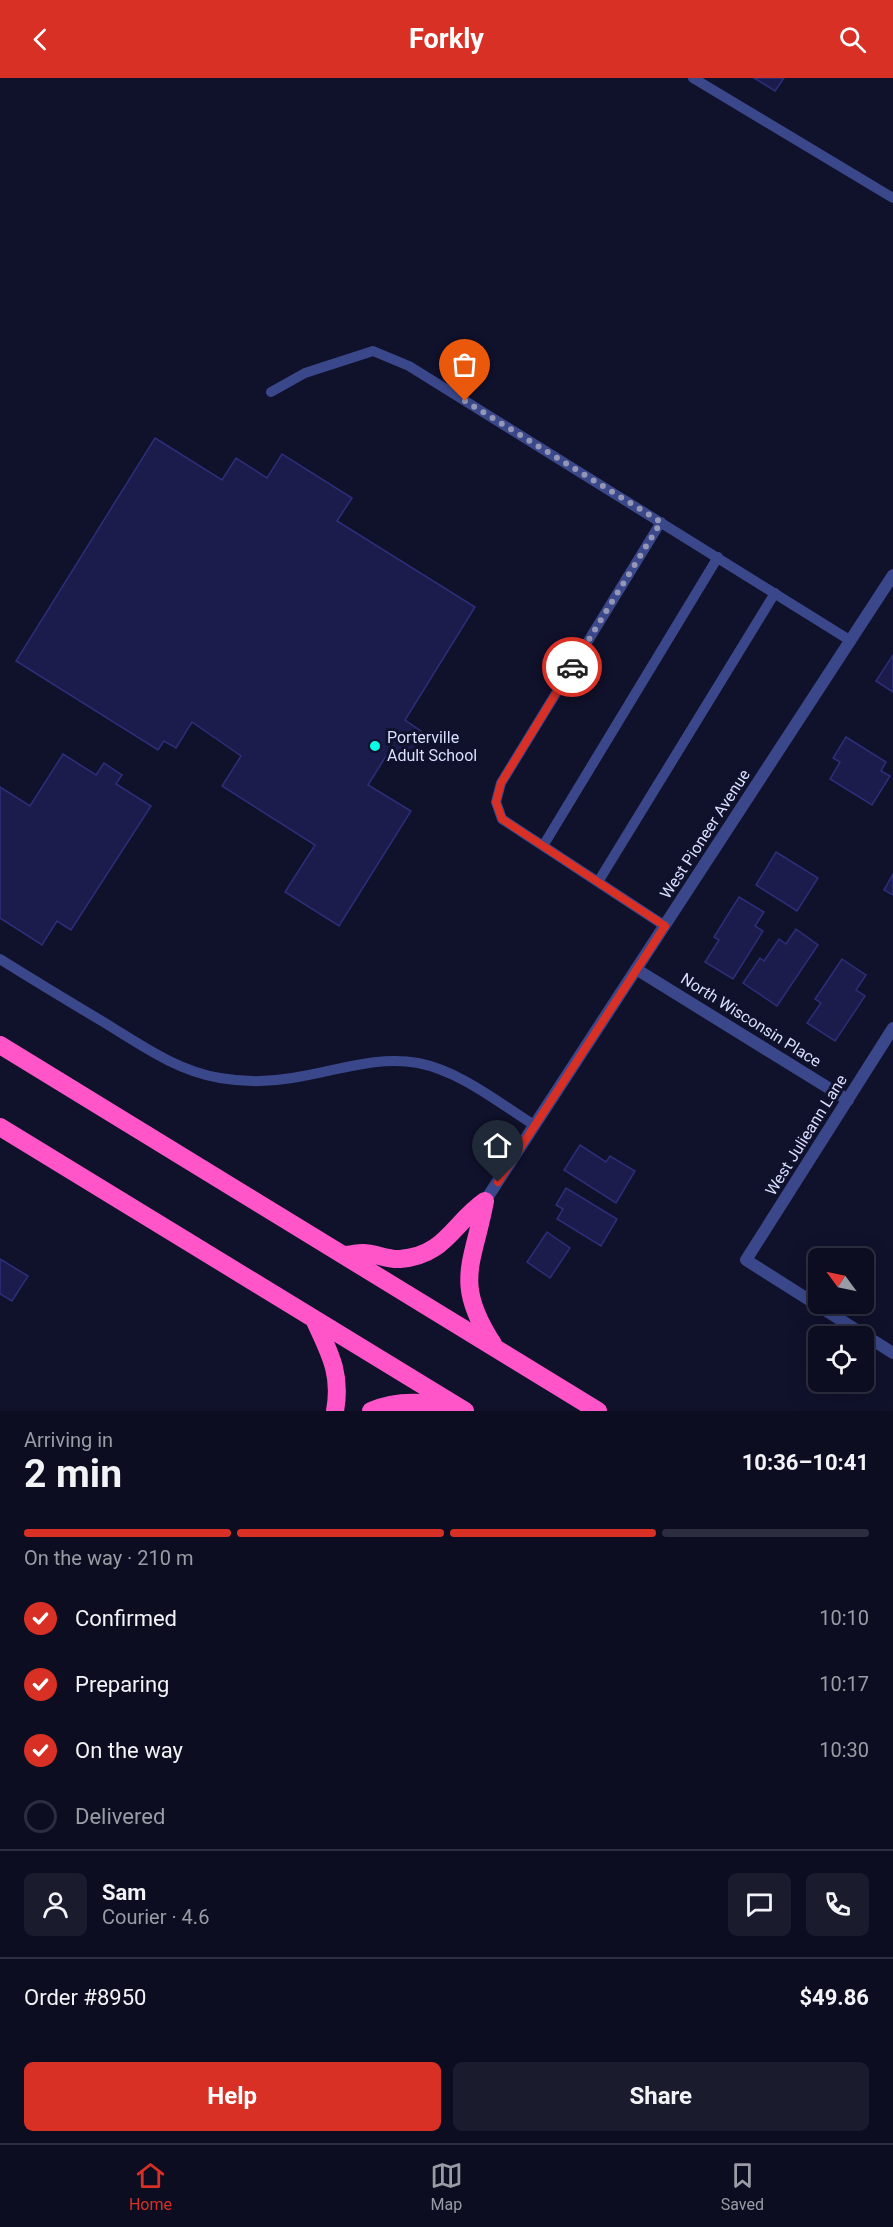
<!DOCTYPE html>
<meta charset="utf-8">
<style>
:root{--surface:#0c0d20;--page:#1a1b2d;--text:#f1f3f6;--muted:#9a9ca5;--line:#2c2d3e;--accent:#d93025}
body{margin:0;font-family:Roboto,sans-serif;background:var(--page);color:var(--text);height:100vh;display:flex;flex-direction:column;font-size:22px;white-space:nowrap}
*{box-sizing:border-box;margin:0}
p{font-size:20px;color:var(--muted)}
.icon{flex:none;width:33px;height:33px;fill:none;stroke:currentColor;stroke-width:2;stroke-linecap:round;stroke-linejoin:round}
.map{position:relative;height:1333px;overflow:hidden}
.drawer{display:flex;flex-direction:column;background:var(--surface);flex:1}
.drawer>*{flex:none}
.needle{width:39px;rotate:303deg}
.controls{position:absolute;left:808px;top:1170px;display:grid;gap:12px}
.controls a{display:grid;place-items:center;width:66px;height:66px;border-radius:9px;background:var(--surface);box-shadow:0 6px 24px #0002,0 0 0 2px var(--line);font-size:30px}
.pin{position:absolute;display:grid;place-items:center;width:51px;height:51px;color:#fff;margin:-62px -26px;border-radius:50% 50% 50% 0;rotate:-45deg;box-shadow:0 0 6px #0007}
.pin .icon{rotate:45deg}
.courier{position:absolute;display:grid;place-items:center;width:60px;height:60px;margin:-30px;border:4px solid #d93025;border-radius:50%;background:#fff;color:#222;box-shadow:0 2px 8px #0007}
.summary em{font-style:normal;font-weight:700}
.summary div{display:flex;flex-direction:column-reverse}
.summary{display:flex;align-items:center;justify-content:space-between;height:102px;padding:0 24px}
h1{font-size:39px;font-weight:700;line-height:45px}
.bar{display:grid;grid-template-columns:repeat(4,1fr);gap:9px 6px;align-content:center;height:72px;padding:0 24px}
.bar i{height:8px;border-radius:4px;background:var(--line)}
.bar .selected{background:var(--accent)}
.bar p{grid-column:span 4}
.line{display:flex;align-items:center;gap:15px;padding:0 24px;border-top:2px solid var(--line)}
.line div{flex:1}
.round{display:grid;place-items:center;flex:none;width:63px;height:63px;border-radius:9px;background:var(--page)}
ol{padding:0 24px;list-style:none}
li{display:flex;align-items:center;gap:18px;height:66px}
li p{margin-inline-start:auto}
li .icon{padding:6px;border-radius:50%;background:var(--accent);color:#fff;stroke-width:4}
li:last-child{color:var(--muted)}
li i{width:33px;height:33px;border:3px solid var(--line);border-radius:50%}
.button{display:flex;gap:12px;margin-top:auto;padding:12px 24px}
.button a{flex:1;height:69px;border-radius:9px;background:var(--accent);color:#fff;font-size:24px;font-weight:700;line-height:69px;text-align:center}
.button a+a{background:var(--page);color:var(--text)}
header{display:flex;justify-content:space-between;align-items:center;height:78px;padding:0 24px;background:var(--accent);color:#fff;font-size:27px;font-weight:700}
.tab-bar{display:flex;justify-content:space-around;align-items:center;height:84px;border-top:2px solid var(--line);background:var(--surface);font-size:16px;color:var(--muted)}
.tab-bar a{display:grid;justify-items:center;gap:3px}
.tab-bar .selected{color:var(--accent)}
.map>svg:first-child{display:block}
.building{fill:#1c1c4c;stroke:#2d2e79;stroke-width:1.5}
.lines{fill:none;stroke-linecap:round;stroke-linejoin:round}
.service{stroke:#3a488b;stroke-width:10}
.minor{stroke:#3a488b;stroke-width:12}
.motorway{stroke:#ff55c9;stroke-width:18}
.done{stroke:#9396b5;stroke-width:6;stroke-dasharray:0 10.8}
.route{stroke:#d93025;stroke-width:8}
.poi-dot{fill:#06ffe6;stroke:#10112b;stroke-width:2}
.labels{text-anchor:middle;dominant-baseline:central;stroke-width:6;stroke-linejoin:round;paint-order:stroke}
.poi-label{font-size:16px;fill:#dadeff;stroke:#10112b;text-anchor:start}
.street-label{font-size:16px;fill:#dadeff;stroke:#10112b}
</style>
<header><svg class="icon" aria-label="back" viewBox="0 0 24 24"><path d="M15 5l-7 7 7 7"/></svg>Forkly<svg class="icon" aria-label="search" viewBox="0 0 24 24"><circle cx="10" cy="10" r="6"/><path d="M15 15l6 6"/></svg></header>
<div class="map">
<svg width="893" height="1333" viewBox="0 0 893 1333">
<rect width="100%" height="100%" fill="#10112b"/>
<path class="building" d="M754,0H784L775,13Z
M155,360L222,402L236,380L267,400L282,376L352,420L337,443L475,529L405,642L424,655L408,681L391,670L368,707L411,733L339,848L285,814L315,767L222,708L241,678L192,644L176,670L164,663L158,672L16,583Z
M893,577V614L876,603Z
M846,659L886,684L881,693L890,698L872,727L830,701L840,684L833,680Z
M63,676L96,697L104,685L122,697L116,706L151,728L71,852L57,843L42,867L0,840V709L30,728Z
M776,774L818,800L797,833L756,807Z
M893,796V817L884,812Z
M739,819L764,834L755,848L763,853L733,901L705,884L719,862L714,859Z
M796,851L818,867L777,928L743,905L760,880L764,883L779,861L786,866Z
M842,881L866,897L856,912L865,918L835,963L807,945L821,925L815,921Z
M580,1067L606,1084L610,1078L635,1093L616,1125L564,1092Z
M566,1110L617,1141L601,1168L557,1141L563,1131L556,1127Z
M547,1154L570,1170L550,1200L527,1184Z
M0,1181L28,1198L12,1223L0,1216Z"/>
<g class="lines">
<path class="service" d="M693,0L893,120
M271,314L305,295L373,273L409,288L851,563
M661,444L501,705L496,724L502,741L665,848
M543,768L718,479
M598,804L775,515
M0,881C35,903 70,924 105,945C141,967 177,993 220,1000C243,1004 269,1004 292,1000C334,994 376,977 418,985C460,993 499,1025 534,1047"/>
<path class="minor" d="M636,891L848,1022
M893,950L746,1182L893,1275
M485,1123L893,497"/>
<path class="motorway" d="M0,967L598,1333
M0,1049L465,1333
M485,1123C473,1187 453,1204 493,1266
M344,1177C350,1177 357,1175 363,1175C375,1175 387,1182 400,1181C445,1178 453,1145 485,1123
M314,1241C329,1274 342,1295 335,1333
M371,1333C396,1322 422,1323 449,1329"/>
</g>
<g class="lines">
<path class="done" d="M465,323L661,444L572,589"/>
<path class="route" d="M498,1104L665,848L502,741L496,724L501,705L572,589"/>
</g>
<circle class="poi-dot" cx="375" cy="668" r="6"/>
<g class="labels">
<g class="poi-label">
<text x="387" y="659">Porterville<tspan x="387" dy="18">Adult School</tspan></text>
</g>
<g class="street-label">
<text transform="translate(705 756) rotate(-57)">West Pioneer Avenue</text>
<text transform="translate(751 942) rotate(32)">North Wisconsin Place</text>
<text transform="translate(806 1057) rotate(-58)">West Julieann Lane</text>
</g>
</g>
</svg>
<div class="controls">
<a><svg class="needle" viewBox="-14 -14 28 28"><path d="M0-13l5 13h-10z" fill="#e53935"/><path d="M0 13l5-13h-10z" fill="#9a9ca5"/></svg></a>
<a><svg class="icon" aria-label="locate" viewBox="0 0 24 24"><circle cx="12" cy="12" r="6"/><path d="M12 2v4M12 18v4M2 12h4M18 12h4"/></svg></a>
</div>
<div class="pin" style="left:465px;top:323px;background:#ea580c"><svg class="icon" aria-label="bag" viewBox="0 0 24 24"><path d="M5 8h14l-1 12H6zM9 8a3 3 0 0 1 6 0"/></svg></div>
<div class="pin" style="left:498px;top:1104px;background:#1f2937"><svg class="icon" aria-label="home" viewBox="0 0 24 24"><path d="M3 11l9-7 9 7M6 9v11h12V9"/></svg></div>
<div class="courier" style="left:572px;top:589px"><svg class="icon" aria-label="car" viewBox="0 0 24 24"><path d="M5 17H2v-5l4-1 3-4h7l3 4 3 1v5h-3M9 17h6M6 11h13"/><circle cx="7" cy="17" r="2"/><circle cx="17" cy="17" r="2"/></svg></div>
</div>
<section class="drawer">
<div class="summary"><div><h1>2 min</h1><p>Arriving in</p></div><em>10:36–10:41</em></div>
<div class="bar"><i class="selected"></i><i class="selected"></i><i class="selected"></i><i></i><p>On the way · 210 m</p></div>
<ol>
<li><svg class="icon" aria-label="check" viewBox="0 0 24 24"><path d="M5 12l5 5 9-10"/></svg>Confirmed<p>10:10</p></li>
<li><svg class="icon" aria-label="check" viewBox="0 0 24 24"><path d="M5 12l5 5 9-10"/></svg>Preparing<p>10:17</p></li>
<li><svg class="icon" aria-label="check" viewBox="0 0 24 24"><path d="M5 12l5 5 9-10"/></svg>On the way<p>10:30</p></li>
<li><i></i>Delivered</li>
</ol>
<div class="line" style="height:108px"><a class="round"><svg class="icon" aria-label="person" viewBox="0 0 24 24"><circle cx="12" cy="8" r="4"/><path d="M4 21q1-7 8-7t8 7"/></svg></a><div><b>Sam</b><p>Courier · 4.6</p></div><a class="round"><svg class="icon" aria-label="chat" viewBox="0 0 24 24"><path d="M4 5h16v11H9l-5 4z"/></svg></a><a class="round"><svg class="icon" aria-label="phone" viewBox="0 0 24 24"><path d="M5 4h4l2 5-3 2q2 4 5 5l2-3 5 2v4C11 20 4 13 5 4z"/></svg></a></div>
<div class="line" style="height:78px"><div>Order #8950</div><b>$49.86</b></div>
<div class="button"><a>Help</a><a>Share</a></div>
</section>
<nav class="tab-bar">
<a class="selected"><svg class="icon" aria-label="home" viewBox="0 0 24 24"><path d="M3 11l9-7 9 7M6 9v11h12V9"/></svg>Home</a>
<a><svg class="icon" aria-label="map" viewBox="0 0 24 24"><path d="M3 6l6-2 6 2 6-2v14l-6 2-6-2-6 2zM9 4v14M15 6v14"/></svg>Map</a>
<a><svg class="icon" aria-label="saved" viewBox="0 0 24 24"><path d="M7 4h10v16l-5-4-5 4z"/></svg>Saved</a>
</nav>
